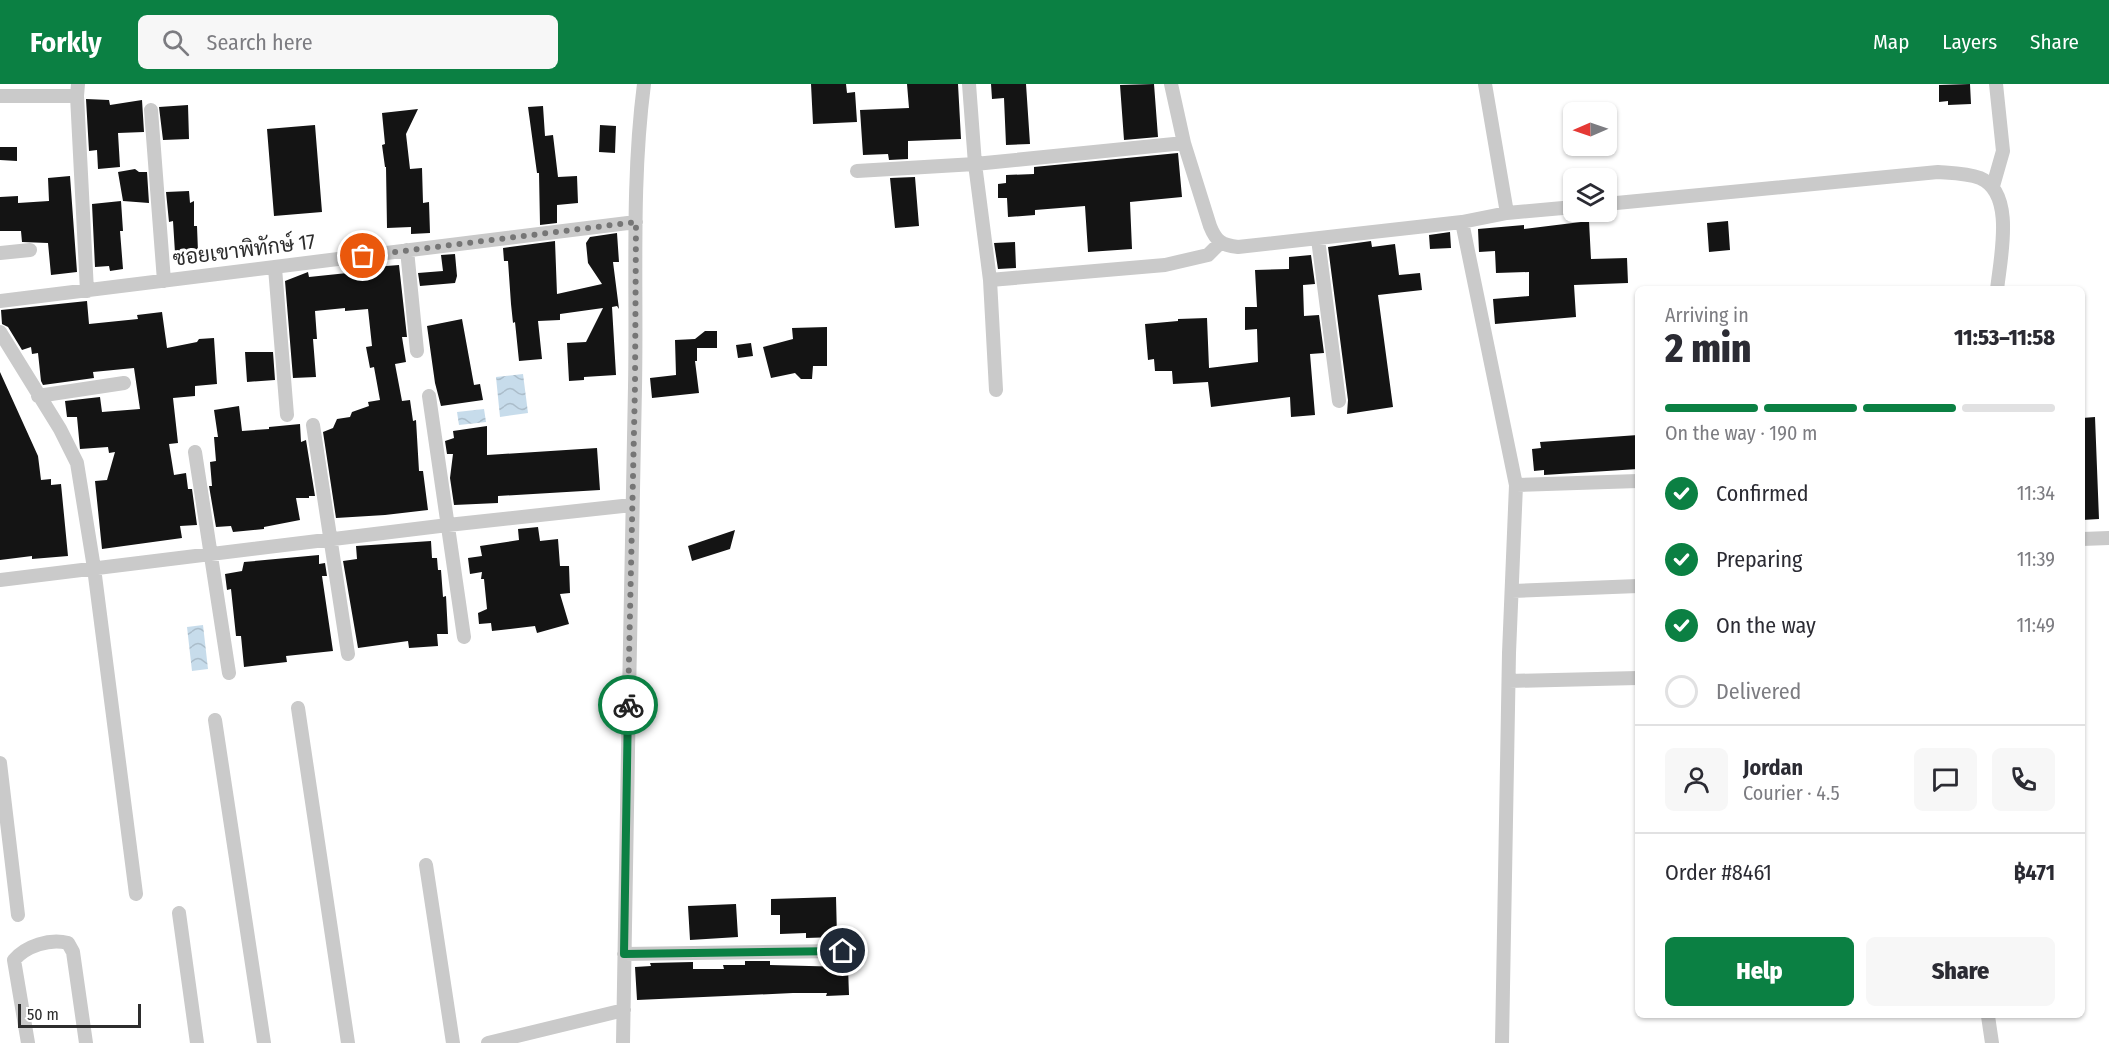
<!DOCTYPE html>
<meta charset="utf-8">
<style>
:root{--surface:#fff;--page:#f7f7f7;--text:#2b2b33;--muted:#7c7c81;--line:#e1e1e2;--accent:#0b8043}
body{margin:0;font-family:"Fira Sans Condensed",Sarabun,sans-serif;background:var(--page);color:var(--text);height:100vh;display:flex;flex-direction:column;font-size:22px;white-space:nowrap}
*{box-sizing:border-box;margin:0}
p{font-size:20px;color:var(--muted)}
.icon{flex:none;width:33px;height:33px;fill:none;stroke:currentColor;stroke-width:2;stroke-linecap:round;stroke-linejoin:round}
.map{position:relative;flex:1;overflow:hidden}
.panel{position:absolute;left:1635px;top:202px;width:450px;height:732px;display:flex;flex-direction:column;background:var(--surface);border-radius:9px;box-shadow:0 2px 4px #0004}
.panel>*{flex:none}
.needle{width:39px;rotate:268deg}
.tools{position:absolute;left:1563px;top:18px;display:grid;gap:12px}
.tools a{display:grid;place-items:center;width:54px;height:54px;border-radius:9px;background:var(--surface);box-shadow:0 2px 4px #0004;font-size:30px}
.scale{position:absolute;left:18px;bottom:15px;width:123px;box-sizing:border-box;padding-left:6px;border:3px solid #2d2d2d;border-top:0;font-size:16px;line-height:21px;white-space:nowrap;color:#2d2d2d;-webkit-text-stroke:4px #fff;paint-order:stroke}
.pin{position:absolute;display:grid;place-items:center;width:51px;height:51px;color:#fff;margin:-26px;border:3px solid #fff;border-radius:50%;box-shadow:0 2px 6px #0007}
.courier{position:absolute;display:grid;place-items:center;width:60px;height:60px;margin:-30px;border:4px solid #0b8043;border-radius:50%;background:#fff;color:#222;box-shadow:0 2px 8px #0007}
.head em{font-style:normal;font-weight:800}
.head div{display:flex;flex-direction:column-reverse}
.head{display:flex;align-items:center;justify-content:space-between;height:102px;padding:0 30px}
h1{font-size:39px;font-weight:800;line-height:45px}
.bar{display:grid;grid-template-columns:repeat(4,1fr);gap:9px 6px;align-content:center;height:72px;padding:0 30px}
.bar i{height:8px;border-radius:4px;background:var(--line)}
.bar .selected{background:var(--accent)}
.bar p{grid-column:span 4}
.line{display:flex;align-items:center;gap:15px;padding:0 30px;border-top:2px solid var(--line)}
.line div{flex:1}
.round{display:grid;place-items:center;flex:none;width:63px;height:63px;border-radius:9px;background:var(--page)}
ol{padding:0 30px;list-style:none}
li{display:flex;align-items:center;gap:18px;height:66px}
li p{margin-inline-start:auto}
li .icon{padding:6px;border-radius:50%;background:var(--accent);color:#fff;stroke-width:4}
li:last-child{color:var(--muted)}
li i{width:33px;height:33px;border:3px solid var(--line);border-radius:50%}
.primary-button{display:flex;gap:12px;margin-top:auto;padding:12px 30px}
.primary-button a{flex:1;height:69px;border-radius:9px;background:var(--accent);color:#fff;font-size:24px;font-weight:800;line-height:69px;text-align:center}
.primary-button a+a{background:var(--page);color:var(--text)}
header{display:flex;align-items:center;gap:36px;box-sizing:border-box;height:84px;padding:0 30px;background:var(--accent);color:#fff}
header strong{font-size:28px}
nav{display:flex;gap:33px;margin-inline-start:auto;font-size:21px}
.search{width:420px;height:54px;background:var(--page);display:flex;align-items:center;gap:15px;box-sizing:border-box;padding:0 21px;border-radius:9px;color:var(--muted);font-size:22px}
.map>svg:first-child{display:block}
.water{fill:url(#water-waves)}
.building{fill:#141414}
.lines{fill:none;stroke-linecap:round;stroke-linejoin:round}
.street{stroke:#cacaca;stroke-width:14}
.done{stroke:#767676;stroke-width:6;stroke-dasharray:0 10.8}
.route{stroke:#0b8043;stroke-width:8}
.labels{text-anchor:middle;dominant-baseline:central;stroke-width:6;stroke-linejoin:round;paint-order:stroke}
.street-label{font-size:21px;fill:#2d2d2d;stroke:#fff}
</style>
<header>
<strong>Forkly</strong>
<div class="search"><svg class="icon" aria-label="search" viewBox="0 0 24 24"><circle cx="10" cy="10" r="6"/><path d="M15 15l6 6"/></svg>Search here</div>
<nav><a>Map</a><a>Layers</a><a>Share</a></nav>
</header>
<div class="map">
<svg width="2109" height="959" viewBox="0 0 2109 959">
<defs>
<pattern id="water-waves" width="16" height="10" patternUnits="userSpaceOnUse" patternTransform="scale(1.5)"><rect width="16" height="10" fill="#c7dceb"/><path d="M0 5q4-4 8 0t8 0" fill="none" stroke="#abbdca"/></pattern>
</defs>
<rect width="100%" height="100%" fill="#fff"/>
<path class="water" d="M523,290L528,329L500,333L496,293Z
M484,325L486,338L459,341L457,328Z
M203,541L208,585L192,587L187,543Z"/>
<path class="building" d="M811,0H846L847,9L855,8L857,38L813,40Z
M907,0H958L961,55L908,57V75L889,76L888,70L863,71L860,26L909,24Z
M991,0H1026L1030,60L1006,61L1004,14L992,15Z
M1154,0L1158,53L1124,56L1120,1Z
M1970,0L1971,20L1948,21V17L1939,18V1Z
M86,15L109,16L110,21L142,16L144,48L118,49L120,83L98,85L97,66L89,67Z
M188,21L189,55L163,56L159,23Z
M543,22L545,52L553,51L558,93L577,92L578,119L557,121V139L540,141L539,89H537L528,23Z
M418,25L406,50L410,85L422,84L423,119L429,118L430,149L411,150V143L387,144L386,83H385L382,61L385,60L382,29Z
M315,41L322,128L274,132L267,45Z
M600,41L616,42L615,69L599,68Z
M0,63H17V77L0,76Z
M1178,69L1182,113L1130,118L1132,165L1088,168L1085,122L1035,126V131L1008,133L1007,114H998V100L1006,99V91L1034,90V83Z
M135,85L139,88H147L149,119L123,117L118,88Z
M70,92L77,188L51,191L48,159L22,158L21,147H0V113L18,112V119L49,117L48,94Z
M915,93L919,142L895,144L890,94Z
M189,107L190,119L194,117V142H197L198,168L175,169L173,137L169,138L166,108Z
M121,117L123,147H120L123,185L110,187L109,182L95,183L92,120Z
M1589,137L1591,175L1627,174L1628,199L1574,201L1576,233L1495,240L1493,215L1529,212V188L1496,189L1495,167L1479,168L1478,145L1524,141V145Z
M1728,137L1730,166L1709,168L1707,139Z
M1450,148L1451,164L1430,165L1429,151Z
M617,149L619,178H613L619,225L617,222L612,223L616,291L584,293V296L569,297L567,259L586,258L603,224L560,230V236L538,237L542,275L519,277L515,238L513,239L511,220L508,177H504L503,164L555,157L557,210L602,200L588,179L586,159L590,153Z
M1371,157L1372,163L1395,160L1399,191L1420,189L1422,206L1378,211L1393,323L1347,330L1348,316L1328,163Z
M1015,158L1016,184L998,185L994,159Z
M455,170L457,192L455,199L420,202L418,189L443,187L441,171Z
M1311,171L1315,200L1303,201L1304,232L1319,231L1324,269L1310,270L1315,331L1291,333L1290,313L1211,323L1208,298L1173,300L1172,287H1155L1154,275L1148,276L1145,240L1178,237V235L1207,234L1209,284L1258,278L1257,245L1245,246V223H1257L1255,186L1289,185V173Z
M374,180V183L399,181L407,253H402L406,278L395,280L402,317L410,316L413,337L416,336L419,387H423L428,426L385,431L336,434L323,348L333,344L337,335L350,333L352,328L369,322L368,318L380,316L374,283L370,284L366,263L372,262L368,225L345,227V224L315,227L317,255H313L316,293L293,294L285,197L308,188L309,193L357,188L356,182Z
M87,217L89,240L138,235L137,231L162,228L167,264L197,258L199,255L214,254L217,300L195,302V312L173,314L178,359L169,360L174,391L186,389L188,405H192L197,441L180,442L182,454L102,465L95,397L107,396L115,368L109,369L108,363L80,365L77,333H67L65,317L100,313L102,328L140,325L134,284L93,288L94,294L43,301L41,297L38,269L32,270L31,263L22,266L8,243L2,240L1,226Z
M462,235L474,301L480,300L483,316L441,322L435,299L427,242Z
M827,243V282H813L812,295H801L795,289L771,294L763,263L793,255L792,244Z
M705,247H717V264H697V277H695L699,309L652,314L650,294L676,291L675,256L695,255Z
M751,259L753,272L738,274L736,261Z
M245,268H273L275,296L247,298Z
M0,288L38,372L41,396L51,395V401L61,400L68,472L32,475V472L0,476Z
M239,322L242,347L269,345V343L300,340L301,358L306,356L315,412H309V414H296L300,436L264,443V445L233,448L231,442L216,443L209,402H212L210,378L216,377L214,353H218L214,326Z
M2095,333L2099,435L2082,436V334Z
M487,342V371L597,364L600,406L498,412V419L454,421L450,394L453,370H447L445,357L454,354L453,347Z
M1638,351V385L1544,391V386L1534,387L1532,365L1541,364L1540,358Z
M538,443L540,457L558,455L560,482H569L570,509L560,510L569,540L537,549L535,542L492,547L491,539L479,540L478,529L487,525L484,495H481L482,488L470,490L468,474L482,472L480,462L519,456L518,445Z
M735,446L730,465L692,477L688,462Z
M431,457L432,474H437L438,486H441L443,513L446,512L448,550H437L438,562L409,564L408,557L358,564L343,477L357,475L356,462Z
M319,471V480L325,479L327,492H322L333,567L286,572L287,578L244,583L241,552H236L231,505L227,506L225,490L242,487L244,478Z
M836,813L837,853L806,854V849L780,850V831H771V815Z
M736,820L738,853L690,856L688,822Z
M745,877H770V881L848,883L849,911L826,912L827,909H793L637,916L635,883L651,882L650,879L693,878V885H724L723,881H745Z"/>
<g class="lines">
<path class="street" d="M78,0L77,12L87,207
M969,0L975,80L1184,59
M1171,0L1184,59L1210,142C1216,157 1221,161 1238,163L1462,138L1507,129L1574,123
M1485,0L1507,129
M0,12H77
M151,26L164,197
M857,87L975,80L990,196L996,306
M1993,102L2003,67L1996,0
M1606,120L1938,88C1952,89 1967,89 1980,94C2016,109 2000,175 1997,206
M1462,138L1516,401L1509,569L1502,959
M1318,155L1339,317
M407,166L417,267
M0,169L30,166
M275,184L287,331
M990,196L1165,181L1208,171L1220,159
M0,217L636,138
M0,248L60,345L77,379L94,484L136,810
M38,312L124,299
M429,312L464,553
M313,341L348,570
M195,368L229,589
M1516,401L1638,397
M2082,455L2109,454
M0,496L448,441L632,421
M1512,507L1638,502
M1509,597L1638,594
M298,624L348,959
M215,636L264,959
M0,679L18,831
M426,781L453,959
M179,829L197,959
M624,870L842,867
M1988,932L1992,959
M28,959L14,876C26,862 50,854 68,859L73,868L86,959
M488,959L624,926
M623,959C627,740 630,522 635,303C637,202 631,100 644,0"/>
</g>
<g class="lines">
<path class="done" d="M363,172L636,138L635,301L628,621"/>
<path class="route" d="M628,621L624,870L843,867"/>
</g>
<g class="labels">
<g class="street-label">
<text transform="translate(244 166) rotate(-7)">ซอยเขาพิทักษ์ 17</text>
</g>
</g>
</svg>
<div class="tools">
<a><svg class="needle" viewBox="-14 -14 28 28"><path d="M0-13l5 13h-10z" fill="#e53935"/><path d="M0 13l5-13h-10z" fill="#7c7c81"/></svg></a>
<a><svg class="icon" aria-label="layers" viewBox="0 0 24 24"><path d="M12 4l9 5-9 5-9-5zM3 14l9 5 9-5"/></svg></a>
</div>
<div class="scale">50 m</div>
<div class="pin" style="left:363px;top:172px;background:#ea580c"><svg class="icon" aria-label="bag" viewBox="0 0 24 24"><path d="M5 8h14l-1 12H6zM9 8a3 3 0 0 1 6 0"/></svg></div>
<div class="pin" style="left:843px;top:867px;background:#1f2937"><svg class="icon" aria-label="home" viewBox="0 0 24 24"><path d="M3 11l9-7 9 7M6 9v11h12V9"/></svg></div>
<div class="courier" style="left:628px;top:621px"><svg class="icon" aria-label="bike" viewBox="0 0 24 24"><circle cx="6" cy="16" r="4"/><circle cx="18" cy="16" r="4"/><path d="M6 16l4-8h5l3 8M10 8l3 8H6M13 5h3"/></svg></div>
<section class="panel">
<div class="head"><div><h1>2 min</h1><p>Arriving in</p></div><em>11:53–11:58</em></div>
<div class="bar"><i class="selected"></i><i class="selected"></i><i class="selected"></i><i></i><p>On the way · 190 m</p></div>
<ol>
<li><svg class="icon" aria-label="check" viewBox="0 0 24 24"><path d="M5 12l5 5 9-10"/></svg>Confirmed<p>11:34</p></li>
<li><svg class="icon" aria-label="check" viewBox="0 0 24 24"><path d="M5 12l5 5 9-10"/></svg>Preparing<p>11:39</p></li>
<li><svg class="icon" aria-label="check" viewBox="0 0 24 24"><path d="M5 12l5 5 9-10"/></svg>On the way<p>11:49</p></li>
<li><i></i>Delivered</li>
</ol>
<div class="line" style="height:108px"><a class="round"><svg class="icon" aria-label="person" viewBox="0 0 24 24"><circle cx="12" cy="8" r="4"/><path d="M4 21q1-7 8-7t8 7"/></svg></a><div><b>Jordan</b><p>Courier · 4.5</p></div><a class="round"><svg class="icon" aria-label="chat" viewBox="0 0 24 24"><path d="M4 5h16v11H9l-5 4z"/></svg></a><a class="round"><svg class="icon" aria-label="phone" viewBox="0 0 24 24"><path d="M5 4h4l2 5-3 2q2 4 5 5l2-3 5 2v4C11 20 4 13 5 4z"/></svg></a></div>
<div class="line" style="height:78px"><div>Order #8461</div><b>฿471</b></div>
<div class="primary-button"><a>Help</a><a>Share</a></div>
</section>
</div>
